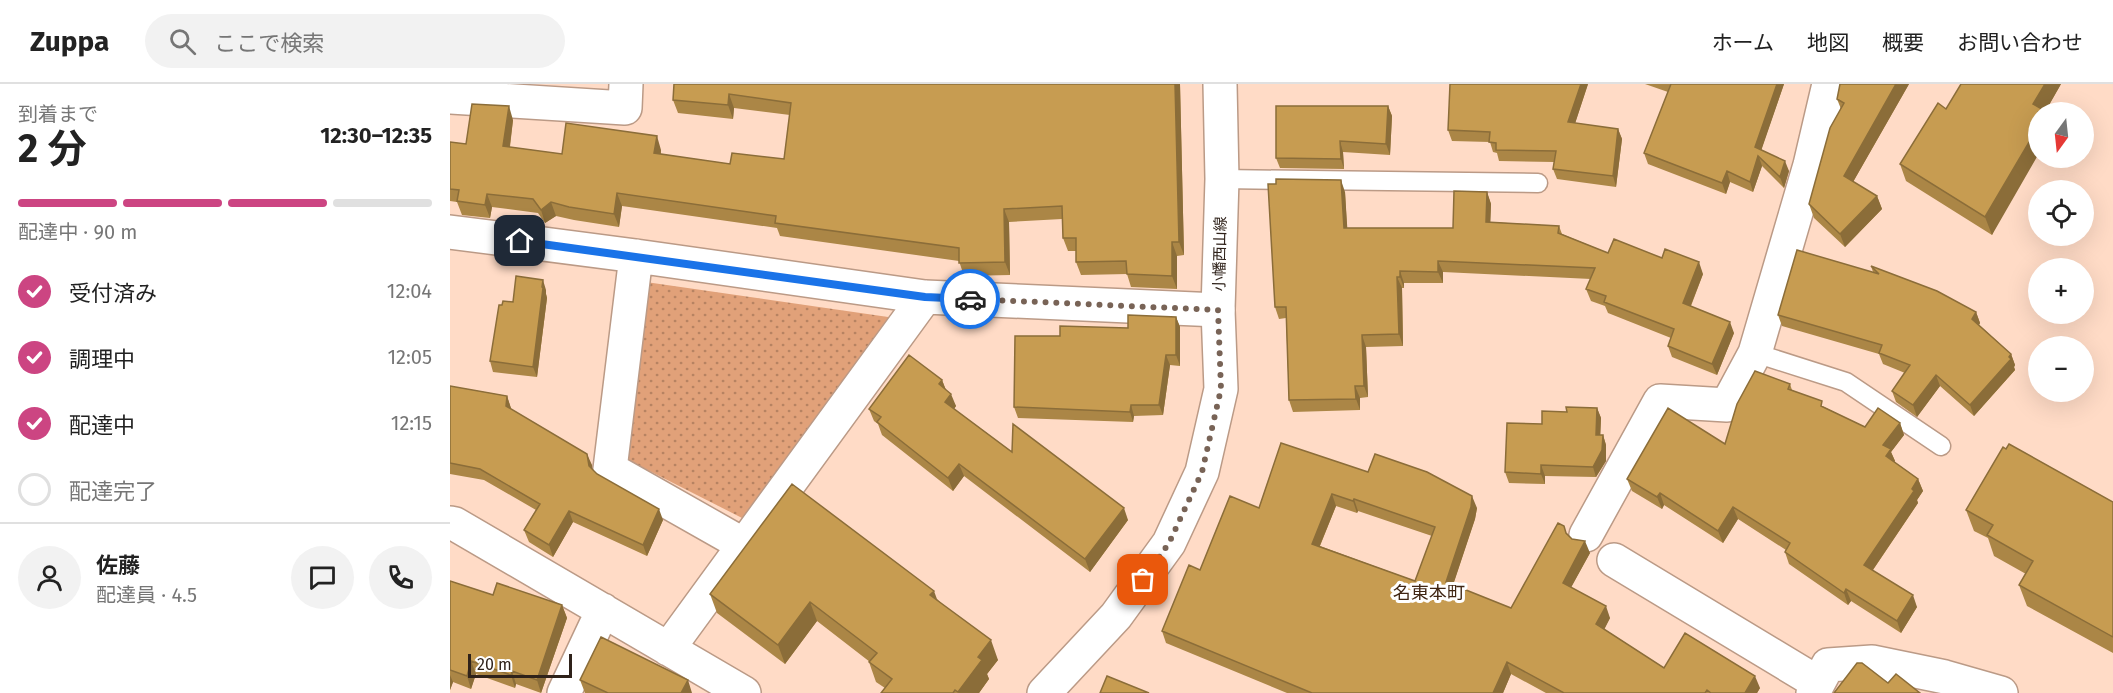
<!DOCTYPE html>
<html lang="ja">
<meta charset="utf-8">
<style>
:root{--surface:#fff;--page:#f2f2f2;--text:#222;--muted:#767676;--line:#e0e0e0;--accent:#cc4582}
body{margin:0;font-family:"Fira Sans","Noto Sans JP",sans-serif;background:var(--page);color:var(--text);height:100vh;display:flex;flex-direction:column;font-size:22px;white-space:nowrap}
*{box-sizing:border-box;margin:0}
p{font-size:20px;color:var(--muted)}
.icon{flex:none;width:33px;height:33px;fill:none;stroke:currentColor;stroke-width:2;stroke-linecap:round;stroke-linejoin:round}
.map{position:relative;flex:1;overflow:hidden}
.drawer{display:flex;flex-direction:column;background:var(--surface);width:450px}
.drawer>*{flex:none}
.needle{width:39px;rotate:195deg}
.tools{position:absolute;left:1578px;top:18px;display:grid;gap:12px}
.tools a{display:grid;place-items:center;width:66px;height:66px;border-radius:50%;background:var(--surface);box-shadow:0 6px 24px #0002;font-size:30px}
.scale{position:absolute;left:18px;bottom:15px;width:104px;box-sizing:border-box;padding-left:6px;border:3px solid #2f221a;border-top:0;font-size:16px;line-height:21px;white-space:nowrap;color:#2f221a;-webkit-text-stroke:4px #fff;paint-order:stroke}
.pin{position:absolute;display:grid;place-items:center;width:51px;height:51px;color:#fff;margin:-26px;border-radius:12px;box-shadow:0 3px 9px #0006}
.courier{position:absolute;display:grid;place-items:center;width:60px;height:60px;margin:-30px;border:4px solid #1a73e8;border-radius:50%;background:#fff;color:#222;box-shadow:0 2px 8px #0007}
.overview em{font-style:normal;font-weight:700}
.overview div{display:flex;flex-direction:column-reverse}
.overview{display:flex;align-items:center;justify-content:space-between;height:102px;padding:0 18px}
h1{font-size:39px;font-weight:700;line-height:45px}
.bar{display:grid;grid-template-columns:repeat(4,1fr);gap:9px 6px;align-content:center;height:72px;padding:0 18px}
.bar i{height:8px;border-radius:4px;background:var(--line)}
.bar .current{background:var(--accent)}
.bar p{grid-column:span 4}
.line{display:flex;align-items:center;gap:15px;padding:0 18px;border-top:2px solid var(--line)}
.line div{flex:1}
.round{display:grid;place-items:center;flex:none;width:63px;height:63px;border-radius:32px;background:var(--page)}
ol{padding:0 18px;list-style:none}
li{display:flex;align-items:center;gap:18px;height:66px}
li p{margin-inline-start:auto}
li .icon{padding:6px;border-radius:50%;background:var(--accent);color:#fff;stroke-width:4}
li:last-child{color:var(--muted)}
li i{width:33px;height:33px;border:3px solid var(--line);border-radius:50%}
header{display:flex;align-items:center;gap:36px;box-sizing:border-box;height:84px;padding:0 30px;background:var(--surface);border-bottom:2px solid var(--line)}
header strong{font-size:28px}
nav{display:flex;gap:33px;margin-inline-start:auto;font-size:21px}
.search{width:420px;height:54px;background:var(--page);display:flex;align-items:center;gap:15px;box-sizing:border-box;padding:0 21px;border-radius:33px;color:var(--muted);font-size:22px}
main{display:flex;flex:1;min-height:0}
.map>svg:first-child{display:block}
.park{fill:url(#park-dots)}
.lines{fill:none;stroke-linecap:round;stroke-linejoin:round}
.service-casing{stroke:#bb9a86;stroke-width:21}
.minor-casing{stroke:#bb9a86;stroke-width:36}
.tertiary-casing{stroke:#bb9a86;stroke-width:36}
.service{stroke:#fff;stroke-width:18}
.minor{stroke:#fff;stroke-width:33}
.tertiary{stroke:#fff;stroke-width:33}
.wall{fill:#ab8646;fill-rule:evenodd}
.shaded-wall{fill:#8b6d39}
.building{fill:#c79c51;stroke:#8b6d39;stroke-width:1.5;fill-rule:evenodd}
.done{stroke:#786356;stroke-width:6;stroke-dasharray:0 10.8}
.route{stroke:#1a73e8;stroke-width:8}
.labels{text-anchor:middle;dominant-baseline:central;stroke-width:6;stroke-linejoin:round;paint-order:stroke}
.street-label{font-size:15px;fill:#2f221a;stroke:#fff}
.quarter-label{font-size:18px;fill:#402614;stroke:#fff}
</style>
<header>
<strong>Zuppa</strong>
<div class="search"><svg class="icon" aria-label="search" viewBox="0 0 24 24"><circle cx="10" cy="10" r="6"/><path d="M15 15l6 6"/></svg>ここで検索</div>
<nav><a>ホーム</a><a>地図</a><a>概要</a><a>お問い合わせ</a></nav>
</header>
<main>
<section class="drawer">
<div class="overview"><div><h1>2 分</h1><p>到着まで</p></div><em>12:30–12:35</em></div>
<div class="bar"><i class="current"></i><i class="current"></i><i class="current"></i><i></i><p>配達中 · 90 m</p></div>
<ol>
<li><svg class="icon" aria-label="check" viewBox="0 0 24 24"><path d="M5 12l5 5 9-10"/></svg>受付済み<p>12:04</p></li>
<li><svg class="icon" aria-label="check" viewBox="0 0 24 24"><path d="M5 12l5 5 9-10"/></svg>調理中<p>12:05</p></li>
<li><svg class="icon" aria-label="check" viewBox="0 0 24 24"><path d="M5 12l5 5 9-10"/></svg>配達中<p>12:15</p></li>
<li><i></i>配達完了</li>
</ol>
<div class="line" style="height:108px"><a class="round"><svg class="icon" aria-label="person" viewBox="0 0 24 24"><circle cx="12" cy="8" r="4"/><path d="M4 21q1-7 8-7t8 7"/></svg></a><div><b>佐藤</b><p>配達員 · 4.5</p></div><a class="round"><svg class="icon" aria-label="chat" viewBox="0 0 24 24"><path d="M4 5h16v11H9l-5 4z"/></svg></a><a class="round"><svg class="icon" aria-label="phone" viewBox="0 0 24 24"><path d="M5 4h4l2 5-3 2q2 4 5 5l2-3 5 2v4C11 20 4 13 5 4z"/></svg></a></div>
</section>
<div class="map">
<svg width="1663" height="609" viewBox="0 0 1663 609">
<defs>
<pattern id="park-dots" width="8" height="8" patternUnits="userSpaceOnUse" patternTransform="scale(1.5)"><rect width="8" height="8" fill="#e1a179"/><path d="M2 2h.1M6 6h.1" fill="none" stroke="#b78362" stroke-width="1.8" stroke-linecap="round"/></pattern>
</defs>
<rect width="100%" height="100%" fill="#ffdbc6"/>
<path class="park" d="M175,195L445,234L298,437L166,370Z"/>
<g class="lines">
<g class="service-casing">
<path id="service" d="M772,95L1088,99
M1305,269L1396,298L1491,362"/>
</g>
<g class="minor-casing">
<path id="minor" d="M0,13L175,24L176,0
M0,148L186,172L475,213L768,226
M186,172L160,385L294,461
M0,439L5,440L294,609
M1136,451L1210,317L1277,321L1305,269L1360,81L1379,0
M1164,476L1368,599
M218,565L475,213
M114,609L153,526
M1363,609L1378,581L1422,578L1495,593L1551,609"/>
</g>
<g class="tertiary-casing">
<path id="tertiary" d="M594,609L666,532L719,459L752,388L771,305L768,226L772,95L770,0"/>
</g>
<use href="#service" class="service"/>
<use href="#minor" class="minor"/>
<use href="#tertiary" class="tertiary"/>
</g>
<path class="wall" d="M224,0H730L734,171L727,172V205L681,203L677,190L631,191L626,178V167H618L613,154L612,135L559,138L560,191L514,192L509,177L330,152L327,144L172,122L169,143L124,136L106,132L95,139L88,129L42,123L40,134L12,131L7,118L0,117V58L16,60L63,36L60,63L112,70L211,66V70L280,80L334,75L340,31L284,24L283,35L228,29L223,16Z
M1138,0L1125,39L1168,45L1172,55L1166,103L1107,95L1103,85L1104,78L1049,77L1047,69L1043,68L1040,58L1002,57L998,46Z
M1195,0H1334L1311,66L1339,87L1334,104L1312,82L1303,108L1280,98L1276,110L1198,80L1194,69L1218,8Z
M1390,0H1459L1403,98L1427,112L1432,125L1395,163L1364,134L1359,120L1391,25L1387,15Z
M1611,0L1595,28L1542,151L1456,97L1450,80L1496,25Z
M938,22L942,32L940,71L893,68L894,85L830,84L826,74Z
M895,108L897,144H1003L1037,108L1041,120L1040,138L1109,142L1112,150L1158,169L1212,174L1253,190L1241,222L1284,249L1267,291L1222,273L1218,262L1221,254L1158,229L1155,222L1141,217L1136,205L1141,195L993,188V199H954V204H952L953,262L916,263L918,313L910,314V326L843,328L839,316L836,234L829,235L825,223Z
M1421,182L1526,228L1530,239L1529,241L1561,270L1565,281L1564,283L1565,286L1524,332L1490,302L1467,333L1446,318L1442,307L1455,289L1433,280L1429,270L1332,242L1328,231L1423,188Z
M96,206V210L97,214L87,293L43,288L40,277L52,221Z
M726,233L730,243V282L720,281L713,331L684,332L683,338L568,334L564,323L678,244Z
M492,296L496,306L506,322L504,325L562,368L678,436L640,488L514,392L503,407L432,351L428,340L424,337L419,325Z
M1340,300L1342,306L1374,323L1415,343L1450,339L1454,351L1441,368L1445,377L1444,378L1468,395L1473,407L1467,416L1468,419L1423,486L1467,523L1451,549L1401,517L1398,521L1339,480L1335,468L1336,466L1288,435L1273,459L1214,421L1212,425L1182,407L1177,395L1275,360Z
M0,302L57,312L61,325L142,381V385L147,390L213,436L197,472L123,438L103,473L79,458L74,446L86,426L34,396L0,390Z
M1147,324L1151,334L1150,351H1153L1156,361V377L1146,393L1095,392V400L1059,399L1055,388L1117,328Z
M918,388L1027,424L1025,435L1003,501L1061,524L1116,450L1140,469L1121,503L1160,534L1154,545L1214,584L1310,604L1307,609H1096L1061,590L1053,609H837L716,559L712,547L750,486L809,424ZM886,422L907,429L908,427L982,452L965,497L870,462Z
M1663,418V569L1577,522L1569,501L1576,490L1544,472L1538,454L1524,447L1516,426Z
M0,497L43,511L112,521L117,534L91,609L66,600L65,604L26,590L21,605L3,598L0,606Z
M260,510L487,515L548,576L537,590L539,595L529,609H431L435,604L426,598L419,578H420L367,537L335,580L267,529Z
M130,596L242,609H135Z"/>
<path class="shaded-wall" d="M725,0H730L734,171L729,158Z
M1131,0H1138L1122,49L1118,38Z
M1327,0H1334L1309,73L1312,82L1303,108L1300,98L1305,63Z
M1446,0H1459L1399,105L1394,92Z
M1595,0H1611L1595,28L1583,20Z
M279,10L284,24L283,35L278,21Z
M59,22L63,36L58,76L53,62Z
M938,22L942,32L940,71L936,60Z
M1588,43V71L1542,151L1535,133Z
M1168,45L1172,55L1166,103L1163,92Z
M207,52L211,66L209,82L204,69Z
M890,57L893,68L894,85L891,75Z
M1335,77L1339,87L1334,104L1330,93Z
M1277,87L1280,98L1276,110L1272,99Z
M891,96L895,108L898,155L894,144Z
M1037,108L1041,120L1040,150L1036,138Z
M167,109L172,122L169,143L164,130Z
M37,110L42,123L40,134L35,121Z
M1427,112L1432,125L1395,163L1390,150Z
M101,118L106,132L95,139L91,126Z
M554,125L559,138L560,191L555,178Z
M722,158L727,172V205L722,192Z
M988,177L993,188V199L988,188Z
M1249,178L1253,190L1237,231L1233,219Z
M950,187L954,199V204L950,193Z
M947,193L952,204L953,262L949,250Z
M93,196L96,206V210L97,214L87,293L83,283Z
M1526,228L1530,239L1526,246L1522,235Z
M726,233L730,243V282L726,271Z
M1280,238L1284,249L1267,291L1262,280Z
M912,251L916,263L918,313L914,302Z
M1561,270L1565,281L1564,283L1565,286L1524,332L1520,321Z
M716,271L720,281L713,331L709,321Z
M1486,291L1490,302L1467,333L1463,321Z
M492,296L497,309L489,300Z
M905,302L910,314V326L906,315Z
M501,310L506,322L500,331L495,318Z
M57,312L61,324L60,334L56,322Z
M681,321L684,332L683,338L680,328Z
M1147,324L1151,334L1150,361L1146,351Z
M1450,339L1454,351L1441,368L1445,377L1440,384L1436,372L1433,361Z
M1153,351L1156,361V377L1146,393L1143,383Z
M137,370L142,381L143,393L139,382Z
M509,380L514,392L503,407L498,394Z
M1091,381L1095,392V400L1091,390Z
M1468,395L1473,407L1467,416L1468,419L1418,493L1414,481Z
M1210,409L1214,421L1212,425L1207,413Z
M882,410L886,422L866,471L862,460Z
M1022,412L1027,424L1025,435L1000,510L996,498Z
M904,415L908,427L907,429L903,417Z
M1283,423L1288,435L1273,459L1268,447Z
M674,424L678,436L640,488L635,475Z
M209,425L213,436L197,472L193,461Z
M119,427L123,438L103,473L99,461Z
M1135,457L1140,469L1117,511L1113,499Z
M1396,505L1401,517L1398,521L1394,509Z
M484,507L491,526L480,511Z
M1463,511L1467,523L1451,549L1447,537Z
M360,518L367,537L335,580L328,561Z
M112,521L117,534L91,609L87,596Z
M1156,522L1160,534L1151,552L1146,540Z
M541,556L548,576L537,590L539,595L529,609H508L528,573Z
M21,577L26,590L21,605L17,592Z
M1057,578L1061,590L1053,609H1043Z
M62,587L66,600L65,604L61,591Z
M0,591L3,598L0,606Z
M1305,592L1310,604L1307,609H1295Z
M238,596L242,609H231Z"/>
<path class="building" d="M224,0H725L729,158H722V192L677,190L676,177L626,178V154H613L612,122L554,125L555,178L509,179V164L325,139L326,132L167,109L164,130L119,123L101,118L91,126L83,115L37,110L35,121L7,117L9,106L0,105V58L16,60L22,20L59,22L53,62L112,70L116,39L207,52L204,69L280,80L282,69L334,75L341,19L279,10L278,21L223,16Z
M1000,0H1131L1118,38L1168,45L1163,92L1103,85L1106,67L1046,66V59L1039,58L1040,48L998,46Z
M1221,0H1327L1305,63L1335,77L1330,93L1308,72L1300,98L1277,87L1272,99L1194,69Z
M1390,0H1446L1394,92L1427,112L1390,150L1359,120L1380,44L1394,19L1387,15Z
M1511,0H1595L1583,20L1597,28H1588V43L1535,133L1450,80L1488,19L1496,25Z
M826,22H938L936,60L890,57L891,75L826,74Z
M826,95L891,96L894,144H1003L1004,107L1037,108L1036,138L1109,142L1108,149L1158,169L1164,155L1212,174L1215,165L1249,178L1233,219L1280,238L1262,280L1218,262L1224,245L1154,218L1156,212L1136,205L1145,184L988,177V188L950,187V193H947L949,250L912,251L914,302H905L906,315L839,316L836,223H825L818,100H826Z
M1347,166L1429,190L1421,182L1487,207L1526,228L1522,235L1561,270L1559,273L1561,275L1520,321L1486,291L1463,321L1442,307L1460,281L1429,269L1432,261L1328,231Z
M66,192L93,196L92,203L93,204L83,283L40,277L49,221H52L53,217L63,218Z
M678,231L726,233V271H716L709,321H681L680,328L564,323L565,252H610V242L678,244Z
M459,271L492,296L489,300L501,310L495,318L562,368L563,340L674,424L635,475L509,380L498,394L427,338L431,333L419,325Z
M1305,287L1340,300L1338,305L1372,317L1371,322L1415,343L1428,324L1450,339L1433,361L1441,365L1436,372L1468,395L1462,405L1464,407L1414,481L1463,511L1447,537L1396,505L1394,509L1335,468L1340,459L1283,423L1268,447L1210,409L1207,413L1177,395L1218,324L1275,360L1287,320Z
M0,302L57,312L56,322L137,370L139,382L147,390L209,425L193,461L119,427L99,461L74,446L90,420L30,385L0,379Z
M1116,323L1147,324L1146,351H1153L1152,366L1143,383L1091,381V390L1055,388L1057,339L1092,340V327L1117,328Z
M831,359L918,388L925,370L977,388L1022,412L1021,423L996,498L1061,524L1108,439L1114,442L1116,449L1122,455L1135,457L1113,499L1156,522L1146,540L1214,584L1235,549L1305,592L1295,609H1261L1257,606L1255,609H1114L1057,578L1043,609H862L712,547L739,481L750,486L780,412L809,424ZM882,410L903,417L904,415L985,443L965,497L862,460Z
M1559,360L1663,418V553L1569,501L1583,477L1537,451L1543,441L1516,426L1553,363L1556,365Z
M342,400L484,507L480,511L541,556L528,573L532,576L508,608L505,606L503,609H431L442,595L419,578L427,569L360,518L328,561L260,510Z
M0,497L43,511L47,499L112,521L87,596L62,587L61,591L21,577L17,592L0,586Z
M151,553L238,596L231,609H158L130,596Z
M1407,579H1412L1438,599L1446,590L1470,609H1384Z
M657,592L699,609H650Z"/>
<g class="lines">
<path class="done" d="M520,215L768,226L771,305L752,388L719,459L693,496"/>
<path class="route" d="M70,157L475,213L520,215"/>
</g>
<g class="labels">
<g class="street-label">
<text transform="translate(770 170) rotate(-89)">小幡西山線</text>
</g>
<g class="quarter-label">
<text x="979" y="509">名東本町</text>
</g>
</g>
</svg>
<div class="tools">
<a><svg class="needle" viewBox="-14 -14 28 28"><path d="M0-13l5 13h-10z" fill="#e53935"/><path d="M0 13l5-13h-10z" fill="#767676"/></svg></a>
<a><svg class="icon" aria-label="locate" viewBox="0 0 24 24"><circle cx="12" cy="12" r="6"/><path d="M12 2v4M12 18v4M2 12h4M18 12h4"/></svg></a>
<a>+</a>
<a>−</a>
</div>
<div class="scale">20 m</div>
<div class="pin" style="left:693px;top:496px;background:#ea580c"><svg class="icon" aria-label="bag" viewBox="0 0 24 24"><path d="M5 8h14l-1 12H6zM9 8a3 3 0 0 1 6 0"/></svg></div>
<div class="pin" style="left:70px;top:157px;background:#1f2937"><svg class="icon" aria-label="home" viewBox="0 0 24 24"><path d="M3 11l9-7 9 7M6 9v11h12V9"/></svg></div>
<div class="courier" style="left:520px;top:215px"><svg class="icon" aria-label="car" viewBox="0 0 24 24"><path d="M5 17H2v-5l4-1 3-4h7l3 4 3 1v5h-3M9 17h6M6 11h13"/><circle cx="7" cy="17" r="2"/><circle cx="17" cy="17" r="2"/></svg></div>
</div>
</main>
